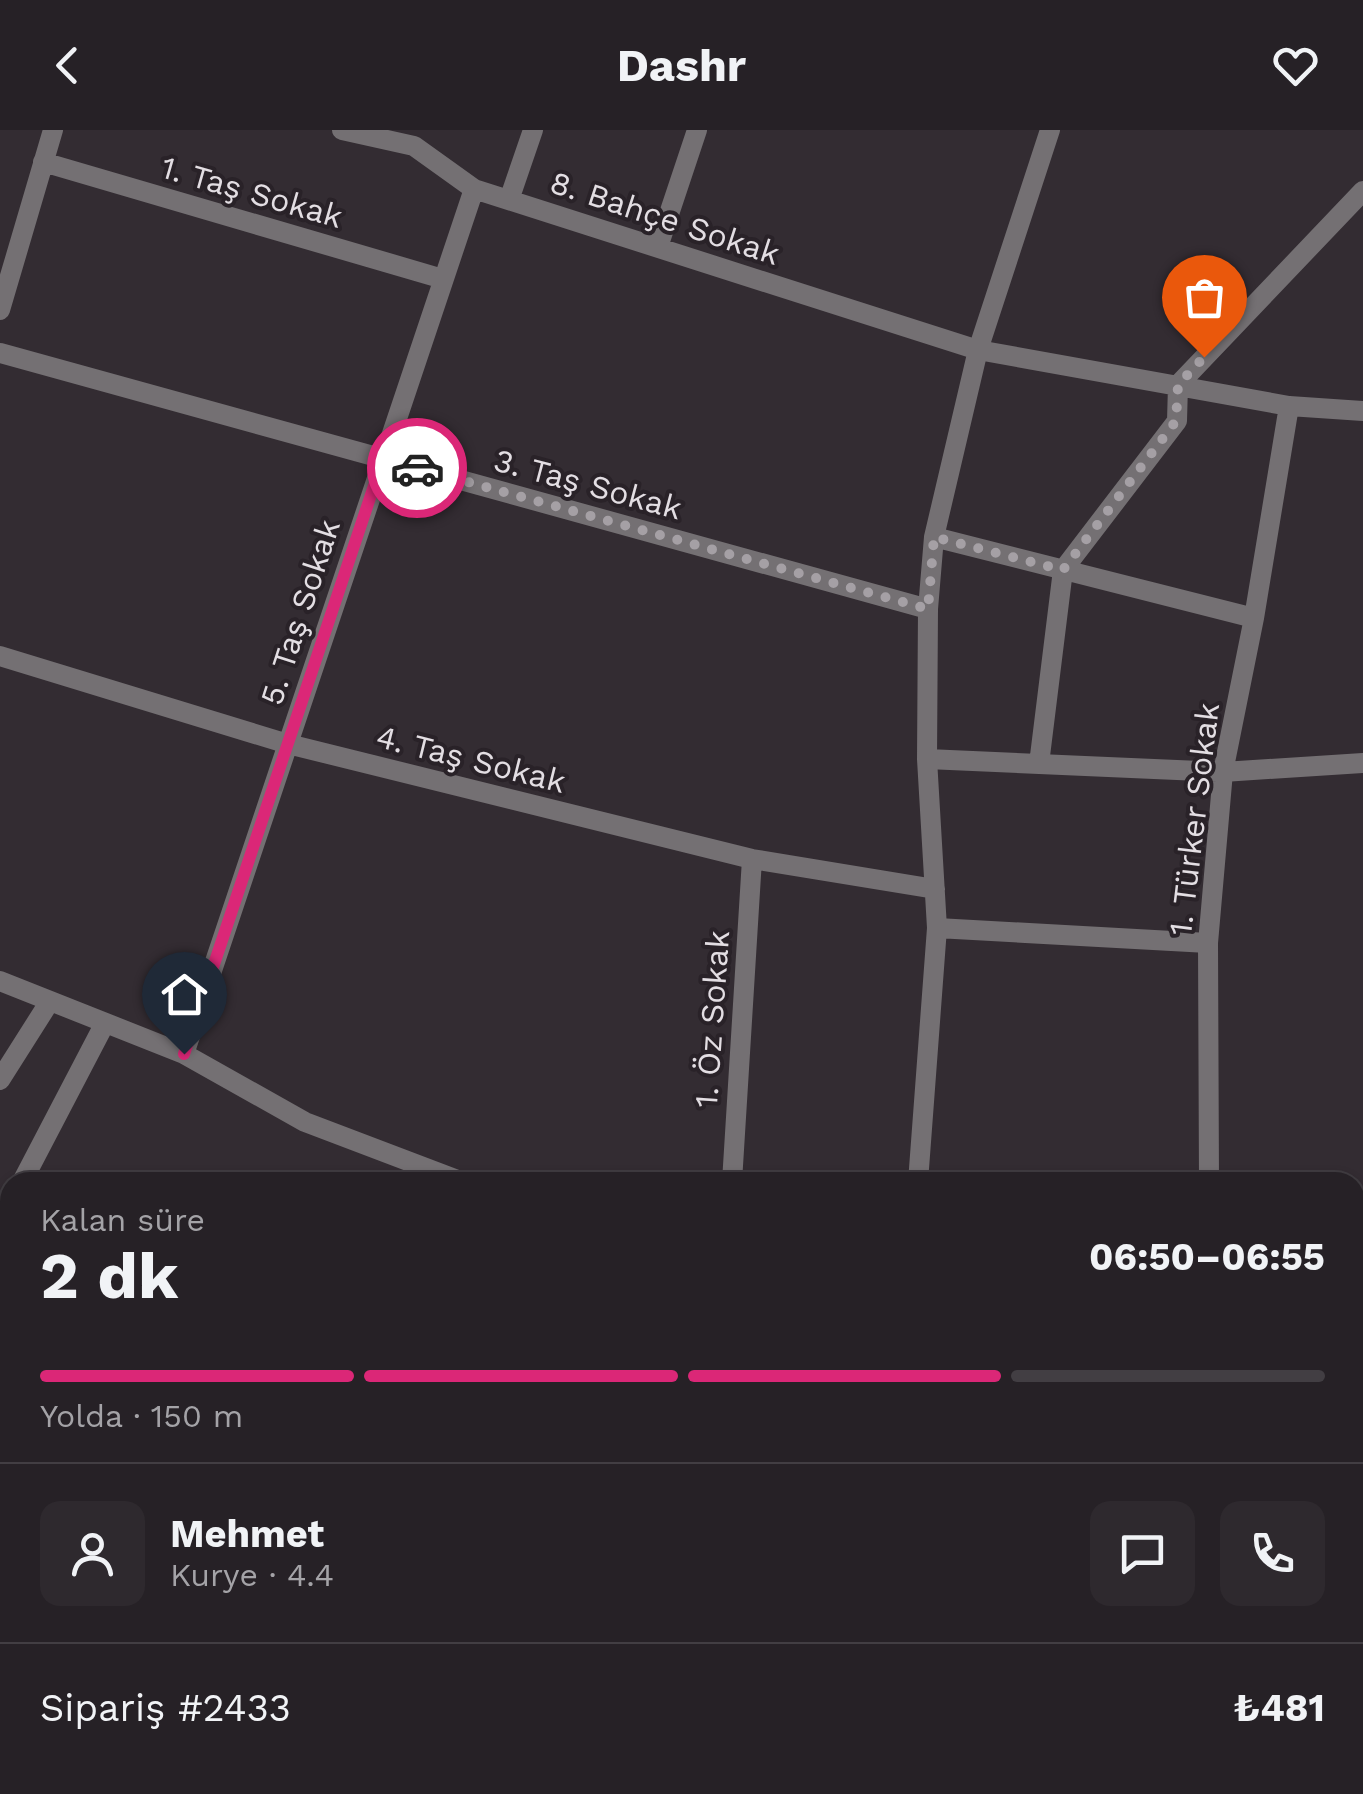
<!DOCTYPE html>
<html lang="tr">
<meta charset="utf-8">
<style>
:root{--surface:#262126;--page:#2e292e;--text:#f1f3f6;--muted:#a4a3a7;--line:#423e43;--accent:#db2777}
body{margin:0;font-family:"Work Sans",sans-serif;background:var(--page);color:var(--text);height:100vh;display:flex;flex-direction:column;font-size:38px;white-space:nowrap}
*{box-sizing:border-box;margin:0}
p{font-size:32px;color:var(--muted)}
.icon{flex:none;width:55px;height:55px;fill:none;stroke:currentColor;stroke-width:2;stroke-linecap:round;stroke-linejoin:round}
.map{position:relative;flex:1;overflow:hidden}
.panel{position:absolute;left:0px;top:1042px;width:1365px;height:622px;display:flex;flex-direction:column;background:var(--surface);border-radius:30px 30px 0 0;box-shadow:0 2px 8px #0004,0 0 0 2px var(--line)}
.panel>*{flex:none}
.pin{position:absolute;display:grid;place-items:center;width:85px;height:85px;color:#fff;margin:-102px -42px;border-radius:50% 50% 50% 0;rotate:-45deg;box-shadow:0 0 10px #0007}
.pin .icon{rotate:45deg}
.courier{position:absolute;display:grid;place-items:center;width:100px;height:100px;margin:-50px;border:8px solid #db2777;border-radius:50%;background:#fff;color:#222;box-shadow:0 2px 12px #0007}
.overview em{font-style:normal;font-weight:700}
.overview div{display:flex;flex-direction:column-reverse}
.overview{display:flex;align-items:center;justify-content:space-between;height:170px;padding:0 40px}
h1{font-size:65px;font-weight:700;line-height:75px}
.bar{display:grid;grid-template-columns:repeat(4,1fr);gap:15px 10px;align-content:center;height:120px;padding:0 40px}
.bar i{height:12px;border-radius:8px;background:var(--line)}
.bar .current{background:var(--accent)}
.bar p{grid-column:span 4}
.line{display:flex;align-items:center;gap:25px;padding:0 40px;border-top:2px solid var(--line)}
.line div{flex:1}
.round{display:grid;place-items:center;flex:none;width:105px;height:105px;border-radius:20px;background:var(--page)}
header{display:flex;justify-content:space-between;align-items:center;height:130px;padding:0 40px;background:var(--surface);font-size:45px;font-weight:700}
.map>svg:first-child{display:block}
.built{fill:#40343f}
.building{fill:#785676;stroke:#968d95;stroke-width:2.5}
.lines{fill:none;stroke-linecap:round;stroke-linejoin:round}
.minor{stroke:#747073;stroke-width:20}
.done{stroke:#a5a0a5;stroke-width:10;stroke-dasharray:0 18}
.route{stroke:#db2777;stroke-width:12}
.labels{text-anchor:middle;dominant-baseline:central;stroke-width:8;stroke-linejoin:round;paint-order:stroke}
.street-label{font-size:32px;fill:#e3dee3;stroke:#292228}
</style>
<header><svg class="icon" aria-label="back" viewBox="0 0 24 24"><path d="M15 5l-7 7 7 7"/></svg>Dashr<svg class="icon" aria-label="heart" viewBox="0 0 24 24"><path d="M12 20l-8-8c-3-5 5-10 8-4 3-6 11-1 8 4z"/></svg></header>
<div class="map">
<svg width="1363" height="1664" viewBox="0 0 1363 1664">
<rect width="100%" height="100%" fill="#332c32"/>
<path class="built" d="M1363,1140V1597L1355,1605V1144Z
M1182,1655H1305L1296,1664H1190Z"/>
<path class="building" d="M1363,1425V1536L1355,1544V1433Z"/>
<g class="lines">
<path class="minor" d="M342,0L414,16L474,59L978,220L1289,276L1363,281
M43,32L443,149
M509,70L533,0
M658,117L697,0
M0,180L53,0
M0,223L928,479
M934,407L1254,488
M0,526L288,614L752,729L935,759
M927,629L1223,642L1363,633
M1039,634L1063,440L1177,291L1178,255L1363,61
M937,798L1208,813
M0,851L184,924L305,992L463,1052
M184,924L474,59
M0,950L50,871
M22,1052L105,893
M732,1052L752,729
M918,1052L937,798L927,629L928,479L934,407L978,220L1050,0
M1209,1052L1208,813L1223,642L1254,488L1289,276
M0,1096L10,1076
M1355,1102L1363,1098
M0,1276L10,1282
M0,1319L10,1305
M0,1468L10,1475
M0,1564L10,1551
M1355,1645L1363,1637
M270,1655L280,1664
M894,1655L906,1664
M1064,1655L1071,1664
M48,1664L59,1655
M532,1664L540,1655
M658,1664L666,1655
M981,1664L997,1655
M1337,1664L1346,1655"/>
</g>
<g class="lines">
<path class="done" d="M417,338L928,479L934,407L1063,440L1176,291L1178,255L1204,227"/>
<path class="route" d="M184,924L383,329L417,338"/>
</g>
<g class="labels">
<g class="street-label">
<text transform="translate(252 62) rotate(16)">1. Taş Sokak</text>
<text transform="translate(665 88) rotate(18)">8. Bahçe Sokak</text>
<text transform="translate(588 354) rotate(15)">3. Taş Sokak</text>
<text transform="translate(300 482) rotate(-72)">5. Taş Sokak</text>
<text transform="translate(471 629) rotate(14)">4. Taş Sokak</text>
<text transform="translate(1194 689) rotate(-83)">1. Türker Sokak</text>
<text transform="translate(712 889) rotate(-86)">1. Öz Sokak</text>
</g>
</g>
</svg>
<div class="pin" style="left:1204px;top:227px;background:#ea580c"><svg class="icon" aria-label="bag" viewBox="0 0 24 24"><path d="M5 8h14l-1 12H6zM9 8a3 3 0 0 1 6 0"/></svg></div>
<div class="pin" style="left:184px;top:924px;background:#1f2937"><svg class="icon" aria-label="home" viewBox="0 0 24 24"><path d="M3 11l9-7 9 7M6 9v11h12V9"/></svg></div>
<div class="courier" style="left:417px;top:338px"><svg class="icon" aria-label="car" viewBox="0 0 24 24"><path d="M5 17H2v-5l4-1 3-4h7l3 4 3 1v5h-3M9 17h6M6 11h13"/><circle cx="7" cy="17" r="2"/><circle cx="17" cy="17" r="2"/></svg></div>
<section class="panel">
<div class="overview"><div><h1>2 dk</h1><p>Kalan süre</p></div><em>06:50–06:55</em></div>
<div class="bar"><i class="current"></i><i class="current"></i><i class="current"></i><i></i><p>Yolda · 150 m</p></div>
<div class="line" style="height:180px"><a class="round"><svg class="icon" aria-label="person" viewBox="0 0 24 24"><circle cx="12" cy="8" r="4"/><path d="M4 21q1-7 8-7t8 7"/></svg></a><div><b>Mehmet</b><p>Kurye · 4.4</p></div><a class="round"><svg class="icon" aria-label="chat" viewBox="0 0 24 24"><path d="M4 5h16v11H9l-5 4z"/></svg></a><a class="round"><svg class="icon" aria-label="phone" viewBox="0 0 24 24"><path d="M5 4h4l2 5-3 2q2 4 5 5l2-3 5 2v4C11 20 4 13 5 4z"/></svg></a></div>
<div class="line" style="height:130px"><div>Sipariş #2433</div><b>₺481</b></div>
</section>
</div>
